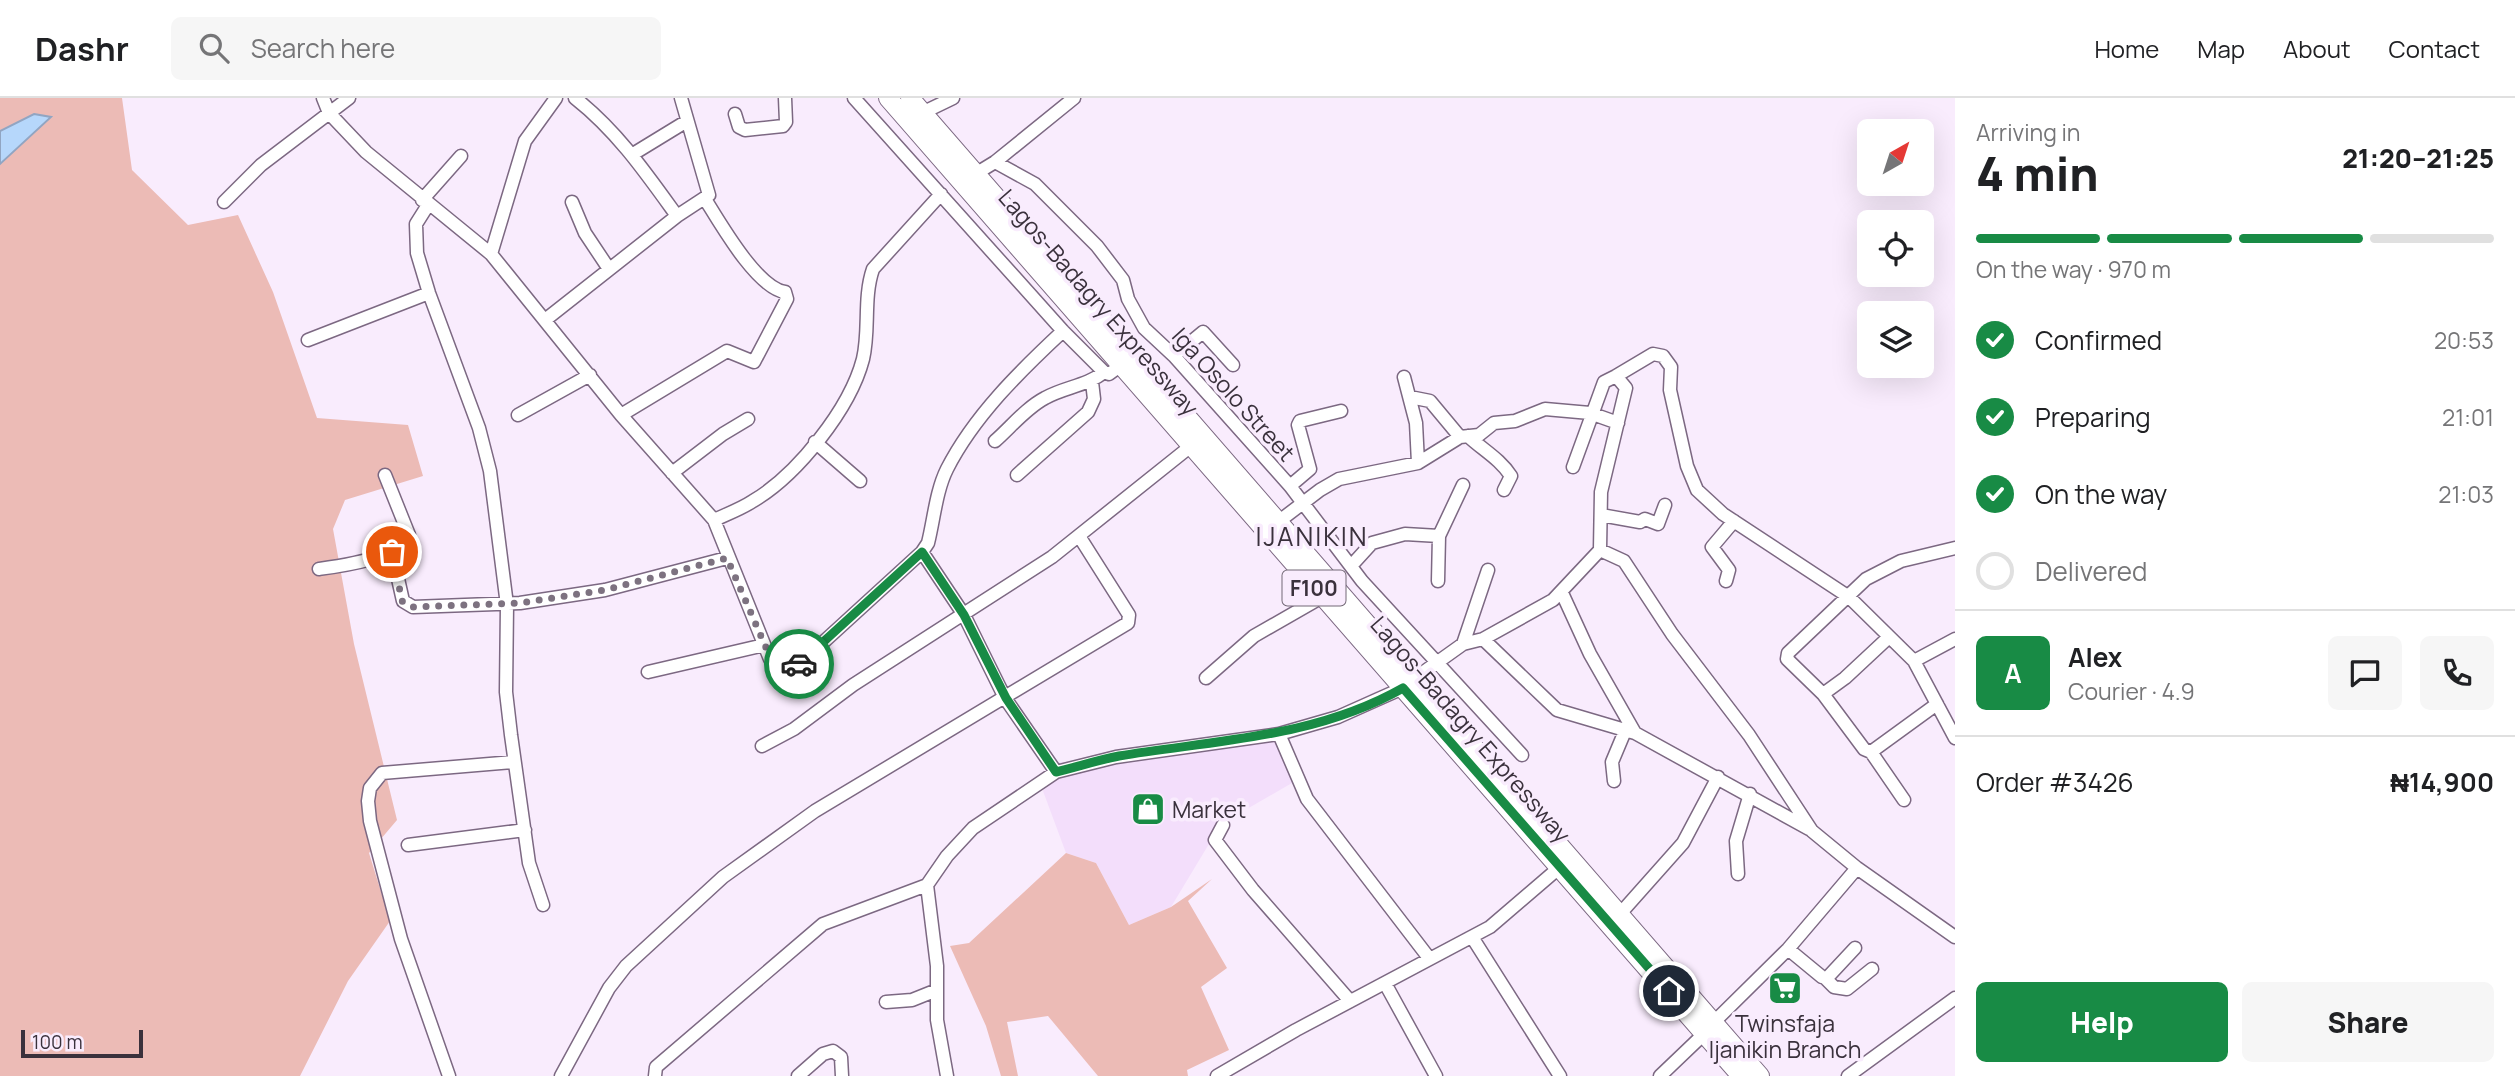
<!DOCTYPE html>
<meta charset="utf-8">
<style>
:root{--surface:#fff;--page:#f6f6f6;--text:#202124;--muted:#757577;--line:#e0e0e0;--accent:#188b45}
body{margin:0;font-family:Manrope,sans-serif;background:var(--page);color:var(--text);height:100vh;display:flex;flex-direction:column;font-size:26px;white-space:nowrap}
*{box-sizing:border-box;margin:0}
p{font-size:23px;color:var(--muted)}
.icon{flex:none;width:38px;height:38px;fill:none;stroke:currentColor;stroke-width:2;stroke-linecap:round;stroke-linejoin:round}
.map{position:relative;flex:1;overflow:hidden}
.sheet{display:flex;flex-direction:column;background:var(--surface);width:560px}
.sheet>*{flex:none}
.needle{width:46px;rotate:39deg}
.fabs{position:absolute;left:1857px;top:21px;display:grid;gap:14px}
.fabs a{display:grid;place-items:center;width:77px;height:77px;border-radius:10px;background:var(--surface);box-shadow:0 7px 28px #0002;font-size:35px}
.scale{position:absolute;left:21px;bottom:18px;width:122px;box-sizing:border-box;padding-left:7px;border:4px solid #3a313c;border-top:0;font-size:19px;line-height:24px;white-space:nowrap;color:#3a313c;-webkit-text-stroke:5px #f9ecfd;paint-order:stroke}
.pin{position:absolute;display:grid;place-items:center;width:60px;height:60px;color:#fff;margin:-30px;border:4px solid #fff;border-radius:50%;box-shadow:0 2px 7px #0007}
.courier{position:absolute;display:grid;place-items:center;width:70px;height:70px;margin:-35px;border:5px solid #188b45;border-radius:50%;background:#fff;color:#222;box-shadow:0 2px 9px #0007}
.headline em{font-style:normal;font-weight:800}
.headline div{display:flex;flex-direction:column-reverse}
.headline{display:flex;align-items:center;justify-content:space-between;height:119px;padding:0 21px}
h1{font-size:46px;font-weight:800;line-height:52px}
.bar{display:grid;grid-template-columns:repeat(4,1fr);gap:10px 7px;align-content:center;height:84px;padding:0 21px}
.bar i{height:9px;border-radius:5px;background:var(--line)}
.bar .on{background:var(--accent)}
.bar p{grid-column:span 4}
.line{display:flex;align-items:center;gap:18px;padding:0 21px;border-top:2px solid var(--line)}
.line div{flex:1}
.round{display:grid;place-items:center;flex:none;width:74px;height:74px;border-radius:10px;background:var(--page)}
ol{padding:0 21px;list-style:none}
li{display:flex;align-items:center;gap:21px;height:77px}
li p{margin-inline-start:auto}
li .icon{padding:7px;border-radius:50%;background:var(--accent);color:#fff;stroke-width:4}
li:last-child{color:var(--muted)}
li i{width:38px;height:38px;border:4px solid var(--line);border-radius:50%}
.button{display:flex;gap:14px;margin-top:auto;padding:14px 21px}
.button a{flex:1;height:80px;border-radius:10px;background:var(--accent);color:#fff;font-size:28px;font-weight:800;line-height:80px;text-align:center}
.button a+a{background:var(--page);color:var(--text)}
header{display:flex;align-items:center;gap:42px;box-sizing:border-box;height:98px;padding:0 35px;background:var(--surface);border-bottom:2px solid var(--line)}
header strong{font-size:33px}
nav{display:flex;gap:38px;margin-inline-start:auto;font-size:24px}
.search{width:490px;height:63px;background:var(--page);display:flex;align-items:center;gap:18px;box-sizing:border-box;padding:0 24px;border-radius:10px;color:var(--muted);font-size:26px}
main{display:flex;flex:1;min-height:0}
.map>svg:first-child{display:block}
.built{fill:#f3defb}
.green{fill:#ecbbb6}
.water{fill:#b6d7fb;stroke:#91a5c2;stroke-width:2}
.lines{fill:none;stroke-linecap:round;stroke-linejoin:round}
.minor-casing{stroke:#7c6882;stroke-width:15}
.highway-casing{stroke:#7c6882;stroke-width:20}
.minor{stroke:#fff;stroke-width:12}
.highway{stroke:#fff;stroke-width:18}
.done{stroke:#7d7280;stroke-width:7;stroke-dasharray:0 12.6}
.route{stroke:#188b45;stroke-width:9}
.labels{text-anchor:middle;dominant-baseline:central;stroke-width:7;stroke-linejoin:round;paint-order:stroke}
.shield{fill:#f9ecfd;stroke:#736976;stroke-width:2}
.shield-label{font-size:21px;font-weight:bold;fill:#3a313c}
.street-label{font-size:23px;fill:#3a313c;stroke:#f9ecfd}
.poi-label{font-size:23px;fill:#3a313c;stroke:#f9ecfd;text-anchor:start}
.quarter-label{font-size:26px;letter-spacing:2px;fill:#3a313c;stroke:#f9ecfd}
</style>
<header>
<strong>Dashr</strong>
<div class="search"><svg class="icon" aria-label="search" viewBox="0 0 24 24"><circle cx="10" cy="10" r="6"/><path d="M15 15l6 6"/></svg>Search here</div>
<nav><a>Home</a><a>Map</a><a>About</a><a>Contact</a></nav>
</header>
<main>
<div class="map">
<svg width="1955" height="978" viewBox="0 0 1955 978">
<rect width="100%" height="100%" fill="#f9ecfd"/>
<path class="built" d="M1376,593L1385,602L1285,640L1297,677L1324,717L1292,685L1221,726L1171,809L1129,827L1096,765L1066,755L1043,693L1053,665L1086,662L1218,638H1258L1332,617Z"/>
<path class="green" d="M0,0H122L132,72L188,127L238,117L273,194L317,320L408,327L423,378L345,402L333,431L354,546L397,722L369,755L390,823L348,883L300,978H0V66L50,20L34,16L0,33Z
M1066,755L1096,765L1129,827L1171,809L1212,781L1188,803L1227,870L1201,889L1229,952L1187,972L1188,978H1098L1048,918L1007,924L1018,978H1001L986,928L950,848L969,845Z"/>
<path class="water" d="M34,16L51,19L0,66V33Z"/>
<g class="lines">
<g class="minor-casing">
<path id="minor" d="M323,0L329,15L366,54L491,156L621,317L714,422L770,561C779,569 784,575 795,570L922,454L928,445C934,421 936,393 947,371C974,318 1020,273 1063,233
M575,0C617,33 646,75 677,118
M854,0L1063,233L1104,274L1109,276L1120,268
M922,15L953,0
M735,16L739,29L745,32L783,28L786,24L785,0
M633,56L687,23
M995,64L1035,86L1097,148L1123,182L1128,201L1144,230L1174,258L1290,388L1362,483L1522,657
M977,75L995,64L1074,0
M422,102L461,58
M224,104L261,67L349,0
M572,104L585,135L609,171
M428,107L416,126L417,155L429,195L479,330L490,373L507,507L506,594L511,637L529,765L543,807
M491,156L525,43L556,0
M545,222L677,118L709,97L681,0
M308,242L429,195
M1174,258L1203,234L1233,267
M1404,279L1416,325L1418,365
M1410,299L1430,303L1460,339
M518,317L590,277
M621,317L727,253L754,264L787,201L785,194C757,190 720,125 705,101
M1468,338C1483,352 1500,361 1511,378L1504,392
M995,343C1011,329 1026,310 1045,300C1064,289 1087,288 1104,274
M815,344L860,383
M1573,369L1604,284L1616,278
M672,375L723,336L748,321
M1017,377L1088,314L1094,301L1092,284
M1290,388L1310,371L1298,327L1300,323L1341,313
M1601,417L1640,424L1645,421L1658,426L1665,407
M714,422C727,416 741,411 753,403C797,377 850,311 863,261C870,232 863,200 873,171L941,96
M1278,424L1320,392L1339,381L1418,365L1460,339L1479,337L1494,325L1515,323L1545,311L1590,315L1618,325
M1600,452L1601,394L1626,290L1616,278L1653,256L1663,258L1671,269L1670,292L1687,368L1697,392L1723,416L1849,499L1914,563L1955,640
M392,454L403,503L413,509L520,505L605,492L727,460
M922,454L964,517L1005,600L1056,674
M1351,468L1372,445L1405,436L1439,438
M319,471C341,468 401,460 409,437L385,377
M1438,483L1439,438L1463,387
M1726,483L1729,472L1712,449L1734,423
M1562,495L1590,556L1635,635
M1889,539L1845,580L1823,596L1787,561L1788,555L1866,481L1901,463L1955,450
M1483,541L1557,612L1635,635L1809,731
M1463,546L1488,472
M1914,563L1955,541
M648,574L764,547
M1206,580L1254,538L1322,499
M1414,581L1463,546L1483,541L1553,502L1600,452L1624,463L1672,536L1749,637L1812,733L1857,770L1955,839
M1823,596L1864,651L1871,654L1937,606
M1279,636L1307,701L1429,860
M762,648L794,631L853,587L1052,459L1191,348
M1871,654L1904,702
M1614,683L1612,664L1625,633
M1223,727L1215,742L1253,792L1350,903
M408,747L525,732
M1738,776L1736,743L1750,696
M927,787L937,868V922L947,978
M1619,817L1683,745L1718,679
M1472,839L1560,978
M1788,851L1822,879L1827,880L1855,850
M1825,880L1834,889L1847,891L1872,871
M1386,887L1436,978
M886,904L912,902L937,892
M1713,925L1788,851L1857,770
M449,978L401,841L370,723L368,703L370,690L382,675L514,664
M561,978L609,890L626,868L723,779L815,713L1128,525L1129,517L1079,438
M655,978L656,969L823,826L927,787L947,758L973,730L1056,674L1116,659L1279,636L1338,619L1403,590
M798,978L823,956L833,953L841,959L842,978
M1217,978L1296,932L1490,829L1560,769
M1660,978L1705,935
M1848,978L1955,900"/>
</g>
<g class="highway-casing">
<path id="highway" d="M888,0L1741,978
M910,0L1760,978"/>
</g>
<use href="#minor" class="minor"/>
<use href="#highway" class="highway"/>
</g>
<g class="lines">
<path class="done" d="M392,454L402,503L413,509L520,505L605,492L727,460L771,561L780,570L789,573L799,566"/>
<path class="route" d="M799,566L922,454L964,517L1006,600L1056,674C1077,669 1098,662 1119,658C1216,642 1315,640 1403,590L1669,893"/>
</g>
<defs>
<g id="shop-square" transform="scale(1.75)"><rect x="-9" y="-9" width="18" height="18" rx="4" fill="#188b45" stroke="#f9ecfd"/><path d="M-5-2.5h2.3a2.7 3.5 0 0 1 5.4 0H5L5.5 6h-11ZM-1.5-2.5h3a1.5 2.3 0 0 0-3 0Z" fill="#fff"/></g>
<g id="supermarket-square" transform="scale(1.75)"><rect x="-9" y="-9" width="18" height="18" rx="4" fill="#188b45" stroke="#f9ecfd"/><path d="M-6-5.5h2.5l.6 2H6L4.5 2H-2.5L-4.4-4H-6ZM-1.5 3.2a1.3 1.3 0 1 0 .1 0ZM3 3.2a1.3 1.3 0 1 0 .1 0Z" fill="#fff"/></g>
</defs>
<g fill-rule="evenodd">
<use href="#shop-square" x="1148" y="711"/>
<use href="#supermarket-square" x="1785" y="890"/>
</g>
<g class="labels">
<rect class="shield" x="1282.5" y="472.5" width="63" height="35" rx="5"/>
<g class="shield-label">
<text x="1314" y="490">F100</text>
</g>
<g class="street-label">
<text transform="translate(1099 204) rotate(49)">Lagos-Badagry Expressway</text>
<text transform="translate(1234 296) rotate(48)">Iga Osolo Street</text>
<text transform="translate(1471 631) rotate(49)">Lagos-Badagry Expressway</text>
</g>
<g class="poi-label">
<text x="1172" y="711">Market</text>
<text x="1785" y="925" text-anchor="middle">Twinsfaja<tspan x="1785" dy="26">Ijanikin Branch</tspan></text>
</g>
<g class="quarter-label">
<text x="1312" y="438">IJANIKIN</text>
</g>
</g>
</svg>
<div class="fabs">
<a><svg class="needle" viewBox="-14 -14 28 28"><path d="M0-13l5 13h-10z" fill="#e53935"/><path d="M0 13l5-13h-10z" fill="#757577"/></svg></a>
<a><svg class="icon" aria-label="locate" viewBox="0 0 24 24"><circle cx="12" cy="12" r="6"/><path d="M12 2v4M12 18v4M2 12h4M18 12h4"/></svg></a>
<a><svg class="icon" aria-label="layers" viewBox="0 0 24 24"><path d="M12 4l9 5-9 5-9-5zM3 14l9 5 9-5"/></svg></a>
</div>
<div class="scale">100 m</div>
<div class="pin" style="left:392px;top:454px;background:#ea580c"><svg class="icon" aria-label="bag" viewBox="0 0 24 24"><path d="M5 8h14l-1 12H6zM9 8a3 3 0 0 1 6 0"/></svg></div>
<div class="pin" style="left:1669px;top:893px;background:#1f2937"><svg class="icon" aria-label="home" viewBox="0 0 24 24"><path d="M3 11l9-7 9 7M6 9v11h12V9"/></svg></div>
<div class="courier" style="left:799px;top:566px"><svg class="icon" aria-label="car" viewBox="0 0 24 24"><path d="M5 17H2v-5l4-1 3-4h7l3 4 3 1v5h-3M9 17h6M6 11h13"/><circle cx="7" cy="17" r="2"/><circle cx="17" cy="17" r="2"/></svg></div>
</div>
<section class="sheet">
<div class="headline"><div><h1>4 min</h1><p>Arriving in</p></div><em>21:20–21:25</em></div>
<div class="bar"><i class="on"></i><i class="on"></i><i class="on"></i><i></i><p>On the way · 970 m</p></div>
<ol>
<li><svg class="icon" aria-label="check" viewBox="0 0 24 24"><path d="M5 12l5 5 9-10"/></svg>Confirmed<p>20:53</p></li>
<li><svg class="icon" aria-label="check" viewBox="0 0 24 24"><path d="M5 12l5 5 9-10"/></svg>Preparing<p>21:01</p></li>
<li><svg class="icon" aria-label="check" viewBox="0 0 24 24"><path d="M5 12l5 5 9-10"/></svg>On the way<p>21:03</p></li>
<li><i></i>Delivered</li>
</ol>
<div class="line" style="height:126px"><b class="round" style="background:var(--accent);color:#fff">A</b><div><b>Alex</b><p>Courier · 4.9</p></div><a class="round"><svg class="icon" aria-label="chat" viewBox="0 0 24 24"><path d="M4 5h16v11H9l-5 4z"/></svg></a><a class="round"><svg class="icon" aria-label="phone" viewBox="0 0 24 24"><path d="M5 4h4l2 5-3 2q2 4 5 5l2-3 5 2v4C11 20 4 13 5 4z"/></svg></a></div>
<div class="line" style="height:91px"><div>Order #3426</div><b>₦14,900</b></div>
<div class="button"><a>Help</a><a>Share</a></div>
</section>
</main>
